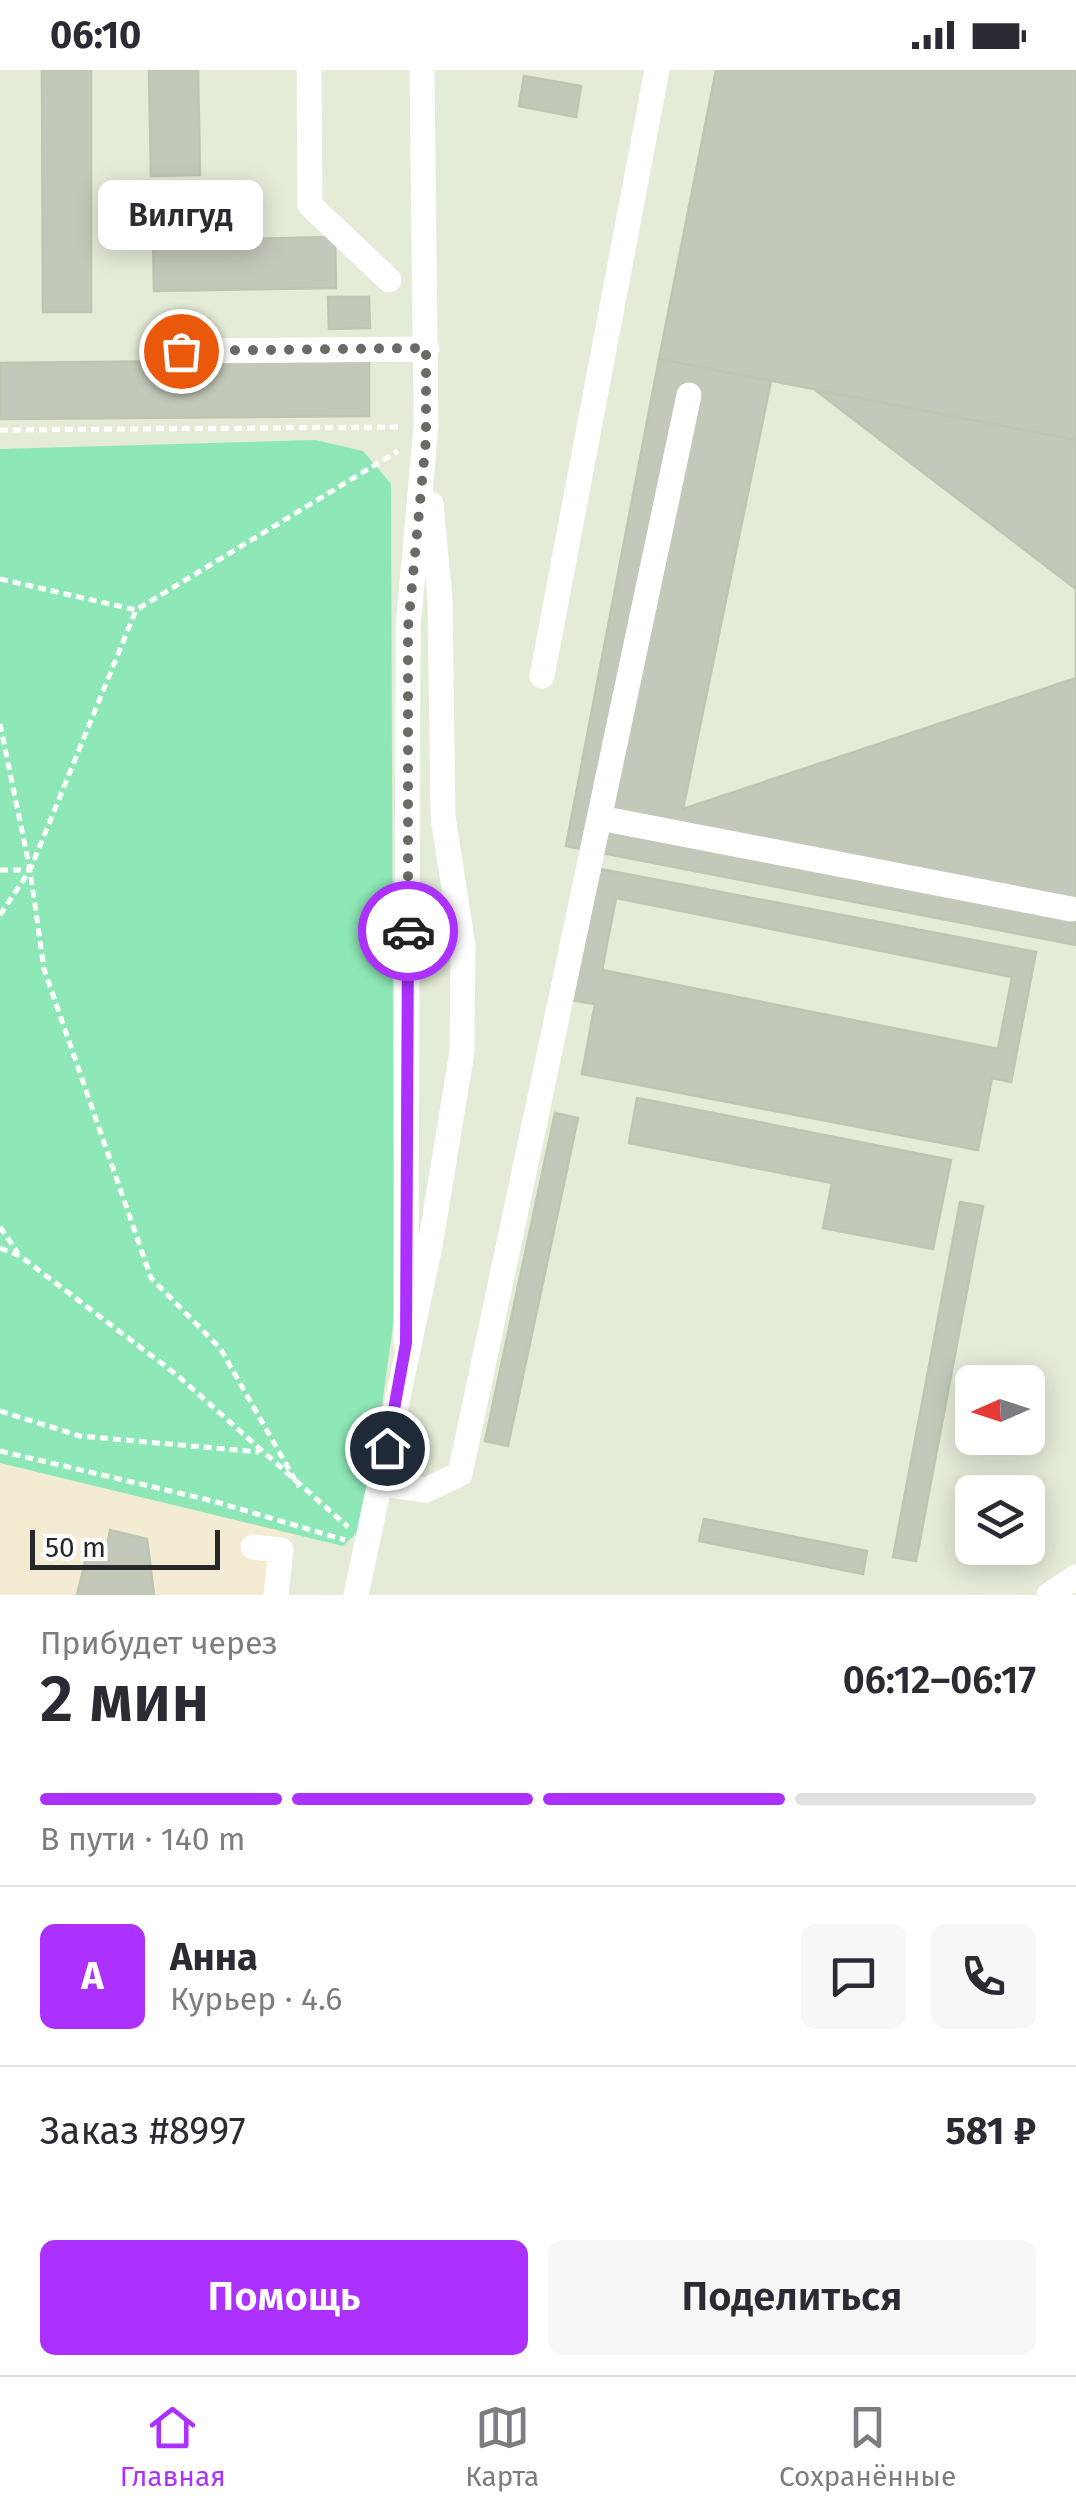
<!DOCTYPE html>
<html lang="ru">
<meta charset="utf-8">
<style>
:root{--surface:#fff;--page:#f7f7f7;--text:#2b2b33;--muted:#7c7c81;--line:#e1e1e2;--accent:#ac31ff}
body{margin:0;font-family:"Fira Sans",sans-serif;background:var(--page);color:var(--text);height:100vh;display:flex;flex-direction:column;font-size:38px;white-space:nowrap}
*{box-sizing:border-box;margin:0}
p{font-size:32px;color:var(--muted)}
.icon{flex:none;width:55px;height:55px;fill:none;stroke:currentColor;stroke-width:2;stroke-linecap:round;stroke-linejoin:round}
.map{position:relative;height:1525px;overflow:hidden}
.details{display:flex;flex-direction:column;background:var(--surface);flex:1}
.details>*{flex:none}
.needle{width:65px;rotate:267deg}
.controls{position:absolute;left:955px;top:1295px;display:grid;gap:20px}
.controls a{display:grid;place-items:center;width:90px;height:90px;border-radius:15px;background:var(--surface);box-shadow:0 5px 25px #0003;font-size:50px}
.scale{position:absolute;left:30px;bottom:25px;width:190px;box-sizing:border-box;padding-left:10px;border:5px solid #272727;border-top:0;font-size:28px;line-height:35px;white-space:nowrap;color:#272727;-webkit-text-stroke:8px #fff;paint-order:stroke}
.pin{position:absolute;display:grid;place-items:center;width:85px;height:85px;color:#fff;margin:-42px;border:5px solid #fff;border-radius:50%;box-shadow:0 2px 10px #0007}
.courier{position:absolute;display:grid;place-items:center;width:100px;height:100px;margin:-50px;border:8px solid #ac31ff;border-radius:50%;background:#fff;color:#222;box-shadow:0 2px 12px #0007}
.bubble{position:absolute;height:70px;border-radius:15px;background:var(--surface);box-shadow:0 5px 25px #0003;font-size:32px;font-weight:600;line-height:70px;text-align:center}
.head em{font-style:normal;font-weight:600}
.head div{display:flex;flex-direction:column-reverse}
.head{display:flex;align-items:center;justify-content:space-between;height:170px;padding:0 40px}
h1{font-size:65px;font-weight:600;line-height:75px}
.bar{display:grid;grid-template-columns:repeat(4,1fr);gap:15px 10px;align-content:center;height:120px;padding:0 40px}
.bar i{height:12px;border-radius:8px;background:var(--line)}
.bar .current{background:var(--accent)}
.bar p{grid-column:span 4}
.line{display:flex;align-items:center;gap:25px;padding:0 40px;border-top:2px solid var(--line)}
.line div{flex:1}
.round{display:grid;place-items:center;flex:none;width:105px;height:105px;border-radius:15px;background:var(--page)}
.cta{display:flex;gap:20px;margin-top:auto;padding:20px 40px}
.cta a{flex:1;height:115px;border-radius:15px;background:var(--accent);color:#fff;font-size:40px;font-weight:600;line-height:115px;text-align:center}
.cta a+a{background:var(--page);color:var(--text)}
.status{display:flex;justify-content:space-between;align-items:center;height:70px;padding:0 50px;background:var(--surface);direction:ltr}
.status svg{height:28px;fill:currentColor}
.dock{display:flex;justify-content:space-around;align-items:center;height:140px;border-top:2px solid var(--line);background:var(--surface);font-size:28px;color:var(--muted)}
.dock a{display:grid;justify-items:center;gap:5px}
.dock .current{color:var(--accent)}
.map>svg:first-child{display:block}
.medical{fill:#f4ebd3}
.green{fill:#8ee7b6}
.building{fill:#c3c9ba;stroke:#bdc6b1;stroke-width:2.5;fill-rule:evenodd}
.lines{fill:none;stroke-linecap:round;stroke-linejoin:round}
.path{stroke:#fff;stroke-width:5;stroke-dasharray:8 5;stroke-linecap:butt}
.minor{stroke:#fff;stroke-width:25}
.done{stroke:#696c65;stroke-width:10;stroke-dasharray:0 18}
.route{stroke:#ac31ff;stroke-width:12}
</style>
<div class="status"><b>06:10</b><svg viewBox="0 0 49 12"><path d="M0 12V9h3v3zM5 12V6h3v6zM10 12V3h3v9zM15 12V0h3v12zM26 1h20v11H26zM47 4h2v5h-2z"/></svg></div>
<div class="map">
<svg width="1076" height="1525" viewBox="0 0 1076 1525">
<rect width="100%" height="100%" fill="#e4ebd7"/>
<path class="medical" d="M0,1393L293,1464L289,1525H0Z"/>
<path class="green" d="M315,370L363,381L391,414L394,1249L365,1455L343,1476L0,1393V379Z"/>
<path class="building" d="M42,0H91V242H43Z
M149,0H198L200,105L151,106Z
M716,0H1076V370L815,320L1076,519V608L683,739L771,311L659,289Z
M524,6L581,16L576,47L519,36Z
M335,167L336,218L154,221L153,171Z
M328,227H369L370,258L329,259Z
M369,289V346L0,349V293Z
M659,289L1076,370V875L566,776Z
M595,798L1036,882L1011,1012L992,1008L978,1080L582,1004L595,934L570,930ZM616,828L1012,907L998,979L602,900Z
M637,1028L951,1090L933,1179L823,1158L832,1113L629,1073Z
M555,1043L578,1048L508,1376L485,1371Z
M960,1132L983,1136L916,1491L893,1487Z
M704,1449L867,1481L863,1504L699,1471Z
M110,1460L147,1469L154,1525H77L89,1476L106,1482Z"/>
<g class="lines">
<path class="path" d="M0,360L402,357
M0,509L136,540
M0,654L30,800L44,899L151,1208L220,1278L299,1417
M0,800H30
M0,845L30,800L136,540L398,381
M0,1157L18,1183
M0,1178L20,1186L177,1305L348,1457
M0,1341L80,1366L259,1382
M0,1381L213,1431L345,1470"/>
<path class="minor" d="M309,0L310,135L389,210
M181,281L427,279
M542,606L657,0
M600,748L1071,839
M406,1273L408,558L426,356L422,0
M381,1414L426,1420L460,1404L689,325
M253,1477L281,1480L276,1525
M356,1525L430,1176L462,982L463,876L443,747L440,528L431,434
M1049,1525L1076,1507"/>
</g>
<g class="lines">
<path class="done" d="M181,281L426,278V369L408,558V861"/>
<path class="route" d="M387,1378L406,1273L408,861"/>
</g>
</svg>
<div class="controls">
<a><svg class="needle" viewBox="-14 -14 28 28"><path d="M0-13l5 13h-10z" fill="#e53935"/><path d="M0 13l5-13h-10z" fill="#7c7c81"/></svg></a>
<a><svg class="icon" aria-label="layers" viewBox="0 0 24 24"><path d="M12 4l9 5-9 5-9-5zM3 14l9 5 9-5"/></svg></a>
</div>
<div class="scale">50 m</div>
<div class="pin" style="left:181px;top:281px;background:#ea580c"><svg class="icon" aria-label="bag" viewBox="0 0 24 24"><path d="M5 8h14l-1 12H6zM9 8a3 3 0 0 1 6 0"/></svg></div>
<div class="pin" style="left:387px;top:1378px;background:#1f2937"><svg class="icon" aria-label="home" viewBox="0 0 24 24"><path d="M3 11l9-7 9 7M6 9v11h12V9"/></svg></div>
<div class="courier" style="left:408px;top:861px"><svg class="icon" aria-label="car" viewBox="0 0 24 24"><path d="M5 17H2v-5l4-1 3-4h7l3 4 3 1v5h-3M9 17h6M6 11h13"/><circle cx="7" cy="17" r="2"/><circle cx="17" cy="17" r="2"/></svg></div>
<div class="bubble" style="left:98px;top:110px;width:165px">Вилгуд</div>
</div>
<section class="details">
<div class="head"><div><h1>2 мин</h1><p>Прибудет через</p></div><em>06:12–06:17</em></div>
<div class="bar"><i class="current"></i><i class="current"></i><i class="current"></i><i></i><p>В пути · 140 m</p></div>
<div class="line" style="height:180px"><b class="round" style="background:var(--accent);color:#fff">А</b><div><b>Анна</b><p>Курьер · 4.6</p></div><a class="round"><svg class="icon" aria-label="chat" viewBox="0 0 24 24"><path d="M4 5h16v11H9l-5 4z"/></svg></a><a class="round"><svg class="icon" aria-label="phone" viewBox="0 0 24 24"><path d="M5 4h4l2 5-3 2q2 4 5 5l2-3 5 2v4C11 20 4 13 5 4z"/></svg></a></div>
<div class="line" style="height:130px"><div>Заказ #8997</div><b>581 ₽</b></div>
<div class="cta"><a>Помощь</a><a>Поделиться</a></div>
</section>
<nav class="dock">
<a class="current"><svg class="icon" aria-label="home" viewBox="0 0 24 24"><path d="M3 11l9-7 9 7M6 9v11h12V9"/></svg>Главная</a>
<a><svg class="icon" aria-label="map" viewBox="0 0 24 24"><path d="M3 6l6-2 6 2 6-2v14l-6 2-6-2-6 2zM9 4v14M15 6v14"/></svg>Карта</a>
<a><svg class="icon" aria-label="saved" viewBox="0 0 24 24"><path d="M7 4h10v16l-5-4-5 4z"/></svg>Сохранённые</a>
</nav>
